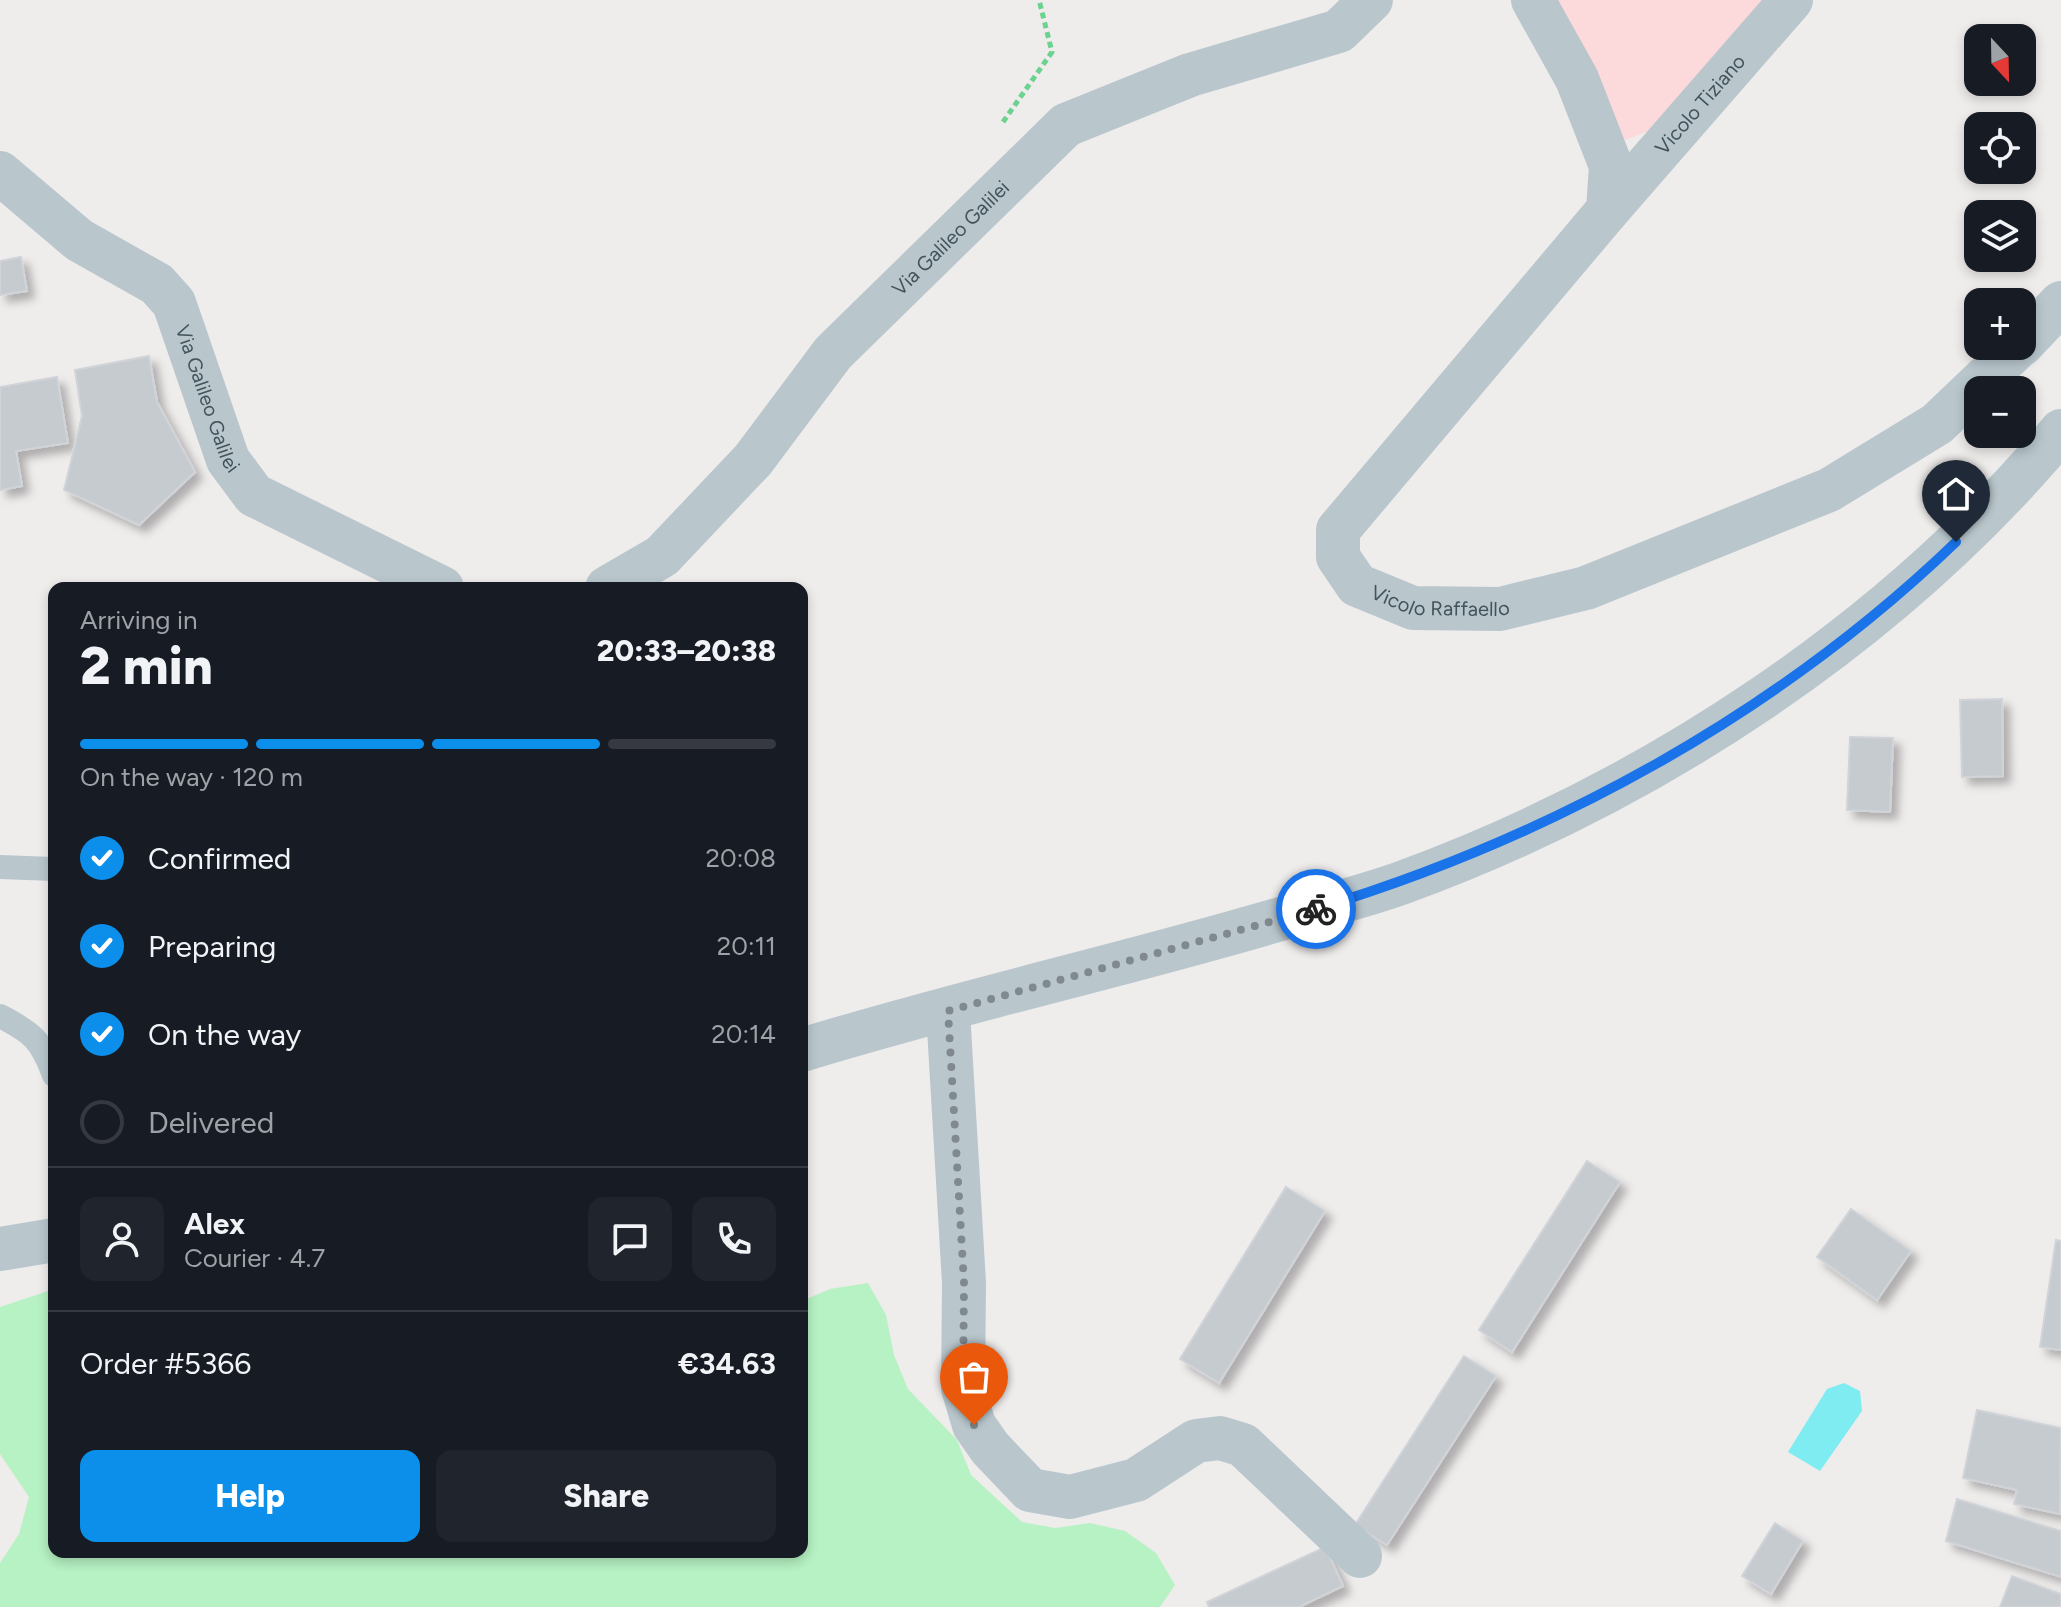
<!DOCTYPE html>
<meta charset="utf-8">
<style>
:root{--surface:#171b24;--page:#20242c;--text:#f1f3f6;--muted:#9ea1a6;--line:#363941;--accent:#0b8fea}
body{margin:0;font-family:Figtree,sans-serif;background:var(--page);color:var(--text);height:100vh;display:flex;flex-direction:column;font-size:30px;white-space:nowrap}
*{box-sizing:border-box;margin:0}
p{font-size:26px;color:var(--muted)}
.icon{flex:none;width:44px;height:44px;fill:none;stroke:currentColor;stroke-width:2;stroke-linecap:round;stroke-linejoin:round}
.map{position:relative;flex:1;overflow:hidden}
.sheet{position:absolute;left:48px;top:582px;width:760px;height:976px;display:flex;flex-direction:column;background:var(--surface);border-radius:16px;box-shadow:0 4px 12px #0003}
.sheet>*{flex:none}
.needle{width:52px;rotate:158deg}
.fabs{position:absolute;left:1964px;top:24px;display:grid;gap:16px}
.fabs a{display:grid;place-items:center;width:72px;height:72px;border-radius:16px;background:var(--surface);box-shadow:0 4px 12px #0003;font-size:40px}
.pin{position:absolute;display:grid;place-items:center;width:68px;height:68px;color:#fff;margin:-82px -34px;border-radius:50% 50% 50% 0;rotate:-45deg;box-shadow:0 0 8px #0007}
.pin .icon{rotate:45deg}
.courier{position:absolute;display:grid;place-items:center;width:80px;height:80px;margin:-40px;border:6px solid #1a73e8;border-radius:50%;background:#fff;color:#222;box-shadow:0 2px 10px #0007}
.overview em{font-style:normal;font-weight:800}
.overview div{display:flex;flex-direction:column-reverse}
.overview{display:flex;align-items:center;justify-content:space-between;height:136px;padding:0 32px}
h1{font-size:52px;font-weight:800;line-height:60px}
.bar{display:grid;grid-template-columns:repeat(4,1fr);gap:12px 8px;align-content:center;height:96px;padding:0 32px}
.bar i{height:10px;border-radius:6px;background:var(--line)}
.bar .active{background:var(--accent)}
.bar p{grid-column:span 4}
.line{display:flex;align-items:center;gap:20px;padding:0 32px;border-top:2px solid var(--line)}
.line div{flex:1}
.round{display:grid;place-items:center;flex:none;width:84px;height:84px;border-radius:16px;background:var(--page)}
ol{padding:0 32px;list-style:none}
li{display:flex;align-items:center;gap:24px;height:88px}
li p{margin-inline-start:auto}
li .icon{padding:8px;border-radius:50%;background:var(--accent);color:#fff;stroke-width:4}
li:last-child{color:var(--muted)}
li i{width:44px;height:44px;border:4px solid var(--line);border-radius:50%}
.cta{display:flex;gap:16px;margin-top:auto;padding:16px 32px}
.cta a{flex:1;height:92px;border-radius:16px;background:var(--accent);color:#fff;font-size:32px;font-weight:800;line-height:92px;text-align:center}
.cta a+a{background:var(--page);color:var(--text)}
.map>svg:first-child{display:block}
.medical{fill:#fcd9db}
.green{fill:#b6f2c3}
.water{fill:#7fecf2}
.building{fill:#c6cbd0;stroke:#d0d4d9;stroke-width:2;filter:url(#shadow)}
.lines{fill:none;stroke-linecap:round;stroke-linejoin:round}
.path{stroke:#6cd28f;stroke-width:5;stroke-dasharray:6 4;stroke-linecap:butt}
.service{stroke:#b9c7cd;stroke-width:24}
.minor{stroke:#b9c7cd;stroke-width:44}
.tertiary{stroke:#b9c7cd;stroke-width:44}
.done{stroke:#7f898e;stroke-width:8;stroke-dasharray:0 14.4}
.route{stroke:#1a73e8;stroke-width:10}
.labels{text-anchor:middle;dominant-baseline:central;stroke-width:6;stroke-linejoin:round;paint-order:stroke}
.street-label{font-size:20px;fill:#43535b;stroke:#fff}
</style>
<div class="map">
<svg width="2061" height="1607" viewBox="0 0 2061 1607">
<defs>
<filter id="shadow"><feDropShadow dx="7" dy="7" stdDeviation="4" flood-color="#0004"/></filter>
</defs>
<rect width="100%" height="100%" fill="#efecec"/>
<path class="medical" d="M1544,0H1766L1648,131L1626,140L1612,132Z"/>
<path class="green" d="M868,1283L886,1315L894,1355L908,1389L957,1440L971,1475L1022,1522L1055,1528L1090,1523L1125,1531L1156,1553L1175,1585L1160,1607H0V1563L19,1534L29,1497L0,1454V1307L54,1289V1552H802V1301L830,1289Z"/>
<path class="water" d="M1844,1383L1860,1391L1862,1411L1820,1471L1788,1452L1827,1389Z"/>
<path class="building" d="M21,257L27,291L0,295V261Z
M149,356L157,402L195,472L139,525L64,490L82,416L75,370Z
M57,377L68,443L16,451L22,486L0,490V387Z
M2002,699L2003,776L1962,777L1960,700Z
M1850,737L1893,738L1890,812L1847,810Z
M1587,1161L1620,1182L1512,1352L1479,1330Z
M1286,1187L1325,1211L1219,1383L1180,1359Z
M1851,1209L1911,1251L1877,1300L1817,1257Z
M2056,1240L2061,1241V1350L2040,1347Z
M1464,1356L1496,1376L1387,1545L1355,1525Z
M1977,1410L2061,1428L2060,1514L2014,1504L2017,1490L1963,1478Z
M1957,1499L2061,1531V1577L1946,1541Z
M1775,1523L1803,1541L1771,1594L1742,1576Z
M1325,1547L1343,1586L1299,1607H1209L1207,1602Z
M2012,1576L2061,1594V1607H2000Z"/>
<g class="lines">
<path class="path" d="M1003,122L1052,52L1039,0"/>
<path class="service" d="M0,867L54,869
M0,1016C33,1033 41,1040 54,1075"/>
<g class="minor">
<path id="s1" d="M1533,0L1577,79L1611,166L1608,210L1338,530V557L1357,585L1413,608L1500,609L1586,588L1829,490L1937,424L2019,346"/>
<path id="s2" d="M0,173L79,240L157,284L174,303L228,460L254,495L442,588"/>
<path id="s3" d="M1608,210L1791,0"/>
<path d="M2022,344L2061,303"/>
<path id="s4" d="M607,588L662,556L753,460L833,353L1066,125L1190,75L1339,31L1371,0"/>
<path d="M948,1011L964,1283L963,1388L974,1425L990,1448L1030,1490L1070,1497L1136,1480L1196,1441L1220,1438L1243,1445L1360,1556"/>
</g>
<path class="tertiary" d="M802,1050C964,1000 1131,964 1294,915C1331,904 1369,895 1404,882C1652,791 1891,634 2061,431
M0,1249L54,1240"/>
</g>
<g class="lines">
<path class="done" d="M974,1425L963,1388L964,1283L948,1011L1316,909"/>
<path class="route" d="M1316,909C1553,837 1777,714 1956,542"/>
</g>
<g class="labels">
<g class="street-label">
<text stroke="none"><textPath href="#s3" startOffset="140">Vicolo Tiziano</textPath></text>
<text stroke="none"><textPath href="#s4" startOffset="494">Via Galileo Galilei</textPath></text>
<text stroke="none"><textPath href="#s2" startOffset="320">Via Galileo Galilei</textPath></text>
<text stroke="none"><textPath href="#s1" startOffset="794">Vicolo Raffaello</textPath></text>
</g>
</g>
</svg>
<div class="fabs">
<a><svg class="needle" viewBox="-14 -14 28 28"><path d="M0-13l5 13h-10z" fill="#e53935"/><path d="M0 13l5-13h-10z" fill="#9ea1a6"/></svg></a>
<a><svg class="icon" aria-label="locate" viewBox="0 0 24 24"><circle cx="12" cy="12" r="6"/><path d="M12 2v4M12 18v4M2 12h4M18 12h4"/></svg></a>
<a><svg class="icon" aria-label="layers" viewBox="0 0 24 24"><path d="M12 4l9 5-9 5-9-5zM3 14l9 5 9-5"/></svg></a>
<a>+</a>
<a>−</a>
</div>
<div class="pin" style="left:974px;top:1425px;background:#ea580c"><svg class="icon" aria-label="bag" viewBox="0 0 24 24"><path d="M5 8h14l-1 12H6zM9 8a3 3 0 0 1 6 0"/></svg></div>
<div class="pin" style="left:1956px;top:542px;background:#1f2937"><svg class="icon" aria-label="home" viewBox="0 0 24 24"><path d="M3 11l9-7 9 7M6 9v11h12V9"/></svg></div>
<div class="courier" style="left:1316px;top:909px"><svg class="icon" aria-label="bike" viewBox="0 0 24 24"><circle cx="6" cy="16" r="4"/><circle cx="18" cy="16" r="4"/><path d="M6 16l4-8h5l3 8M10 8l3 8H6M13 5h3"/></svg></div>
<section class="sheet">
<div class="overview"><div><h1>2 min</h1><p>Arriving in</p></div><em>20:33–20:38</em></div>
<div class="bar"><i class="active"></i><i class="active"></i><i class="active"></i><i></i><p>On the way · 120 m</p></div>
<ol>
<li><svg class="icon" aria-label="check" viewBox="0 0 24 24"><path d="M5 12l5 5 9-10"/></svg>Confirmed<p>20:08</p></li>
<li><svg class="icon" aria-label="check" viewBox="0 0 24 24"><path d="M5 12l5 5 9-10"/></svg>Preparing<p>20:11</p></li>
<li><svg class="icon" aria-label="check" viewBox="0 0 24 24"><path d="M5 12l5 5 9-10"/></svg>On the way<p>20:14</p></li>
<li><i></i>Delivered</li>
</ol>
<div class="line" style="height:144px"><a class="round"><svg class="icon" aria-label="person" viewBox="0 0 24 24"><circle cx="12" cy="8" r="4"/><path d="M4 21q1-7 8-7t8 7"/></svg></a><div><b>Alex</b><p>Courier · 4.7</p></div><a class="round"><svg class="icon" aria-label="chat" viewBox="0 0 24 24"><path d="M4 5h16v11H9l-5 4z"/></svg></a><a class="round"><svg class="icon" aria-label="phone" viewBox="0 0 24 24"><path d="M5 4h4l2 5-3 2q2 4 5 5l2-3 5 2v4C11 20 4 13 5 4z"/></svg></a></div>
<div class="line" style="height:104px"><div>Order #5366</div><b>€34.63</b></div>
<div class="cta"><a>Help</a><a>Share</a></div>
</section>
</div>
